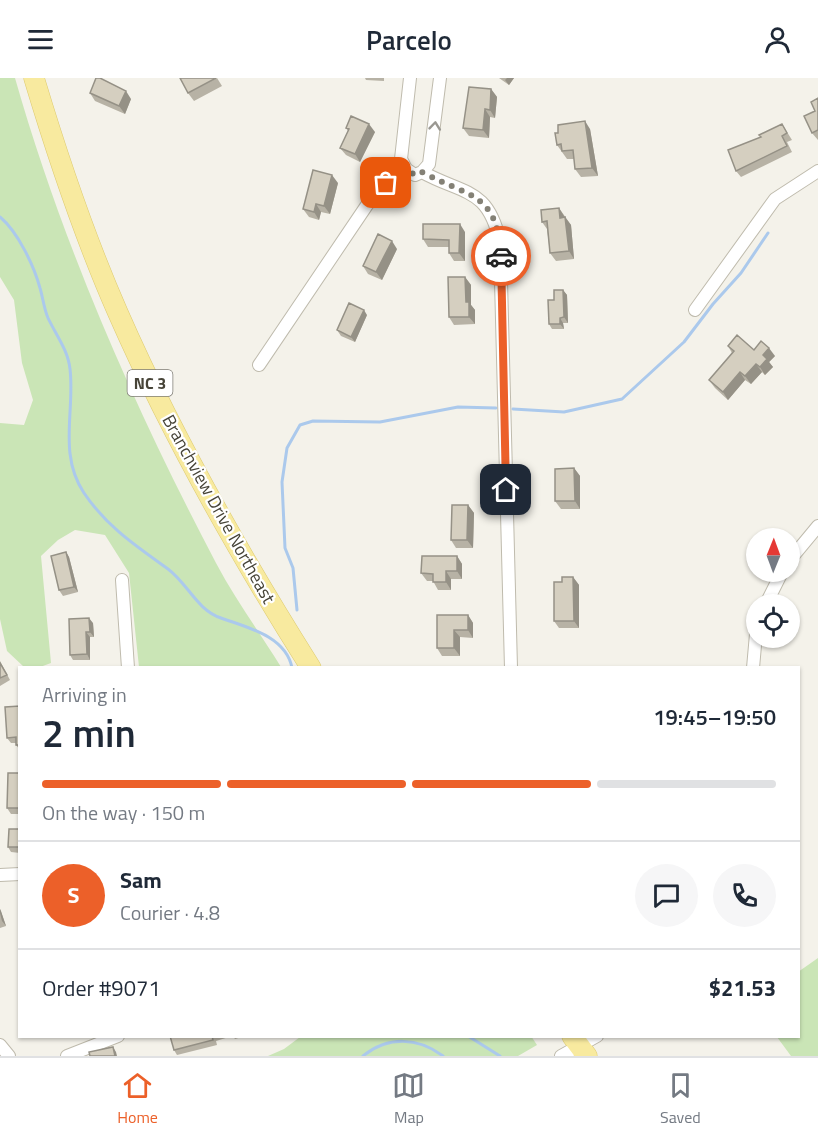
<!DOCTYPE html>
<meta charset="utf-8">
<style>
:root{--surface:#fff;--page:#f6f6f7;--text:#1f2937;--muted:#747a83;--line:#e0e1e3;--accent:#ec6029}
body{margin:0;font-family:"Titillium Web",sans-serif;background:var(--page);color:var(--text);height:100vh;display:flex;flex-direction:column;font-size:22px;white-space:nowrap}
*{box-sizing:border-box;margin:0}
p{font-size:20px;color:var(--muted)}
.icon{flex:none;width:33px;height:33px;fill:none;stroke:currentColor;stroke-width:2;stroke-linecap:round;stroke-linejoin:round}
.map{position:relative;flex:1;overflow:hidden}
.details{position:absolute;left:18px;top:588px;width:782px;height:372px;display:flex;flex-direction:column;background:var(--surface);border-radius:0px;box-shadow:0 2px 4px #0004}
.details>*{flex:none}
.needle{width:39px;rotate:1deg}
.tools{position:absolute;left:746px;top:450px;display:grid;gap:12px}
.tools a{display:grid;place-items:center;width:54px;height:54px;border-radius:50%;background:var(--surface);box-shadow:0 2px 4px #0004;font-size:30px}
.pin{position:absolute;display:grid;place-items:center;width:51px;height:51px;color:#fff;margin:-26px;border-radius:12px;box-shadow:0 3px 9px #0006}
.courier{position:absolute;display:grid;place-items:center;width:60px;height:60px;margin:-30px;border:4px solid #ec6029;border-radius:50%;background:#fff;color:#222;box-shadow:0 2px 8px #0007}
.summary em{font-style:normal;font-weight:600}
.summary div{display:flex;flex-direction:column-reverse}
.summary{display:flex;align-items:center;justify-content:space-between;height:102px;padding:0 24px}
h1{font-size:39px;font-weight:600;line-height:45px}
.bar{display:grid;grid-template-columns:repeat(4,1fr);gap:9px 6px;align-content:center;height:72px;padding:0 24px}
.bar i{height:8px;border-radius:4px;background:var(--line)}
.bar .on{background:var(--accent)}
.bar p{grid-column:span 4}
.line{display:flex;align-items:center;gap:15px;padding:0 24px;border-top:2px solid var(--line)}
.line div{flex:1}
.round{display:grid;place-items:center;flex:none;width:63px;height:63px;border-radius:32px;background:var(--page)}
header{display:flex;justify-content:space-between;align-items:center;height:78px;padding:0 24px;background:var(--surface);font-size:27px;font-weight:600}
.menu{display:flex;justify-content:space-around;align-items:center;height:84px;border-top:2px solid var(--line);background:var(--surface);font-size:16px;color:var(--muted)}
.menu a{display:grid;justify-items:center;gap:3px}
.menu .on{color:var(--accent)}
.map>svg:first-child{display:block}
.green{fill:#cae5b6}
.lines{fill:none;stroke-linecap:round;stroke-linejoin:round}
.stream{stroke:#abc9ec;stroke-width:3}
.minor-casing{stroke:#bfbbad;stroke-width:14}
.primary-casing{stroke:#ddca6f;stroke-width:21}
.minor{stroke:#fff;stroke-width:12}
.primary{stroke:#f8ea9f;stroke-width:20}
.wall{fill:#b7b2a5}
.shaded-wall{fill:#959186}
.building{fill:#d5cfc0;stroke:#959186;stroke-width:1.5}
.oneway{stroke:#9a9892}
.done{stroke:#848176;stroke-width:6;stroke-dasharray:0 10.8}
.route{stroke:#ec6029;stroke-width:8}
.labels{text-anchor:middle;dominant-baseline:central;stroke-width:4.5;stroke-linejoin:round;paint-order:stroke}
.shield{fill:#fff;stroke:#7e7c74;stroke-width:1.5}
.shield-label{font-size:16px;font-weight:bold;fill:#474438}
.street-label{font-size:18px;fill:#474438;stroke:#fff}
</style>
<header><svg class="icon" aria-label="menu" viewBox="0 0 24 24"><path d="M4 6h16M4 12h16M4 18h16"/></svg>Parcelo<svg class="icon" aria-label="person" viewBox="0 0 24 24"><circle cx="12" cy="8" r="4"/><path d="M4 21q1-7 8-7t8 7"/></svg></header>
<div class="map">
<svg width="818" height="978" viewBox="0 0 818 978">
<rect width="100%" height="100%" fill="#f4f2ea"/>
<path class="green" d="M0,0H15C63,168 135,331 216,485C235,521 260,555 281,589H139L129,495L105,457L75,452L58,462L41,478L51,585L40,589H24L7,573L0,541V345L24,347L33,322L22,285L14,222L0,199Z
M818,880V978H791L777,959L798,958V894Z
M300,959L531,958L537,967L518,978H268L284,971Z"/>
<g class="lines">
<path class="stream" d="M0,139C18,154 34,188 40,210C43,220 44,231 48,240C56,257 68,272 70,291C75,333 58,376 84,415C107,449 136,468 168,491C188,506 197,532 221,540C246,549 286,558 292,590
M513,331L564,334L622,321L684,264L713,226L741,195L768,155
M297,532L293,490L285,470L282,404L287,370L300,347L313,343L380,344L458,329L496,330
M468,958L500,978
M363,978C388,958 418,959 443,978"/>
<g class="minor-casing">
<path id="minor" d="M410,0L401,81L406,91L415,97L422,94C464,117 488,109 500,164L511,590
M422,94L429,86L440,0
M695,232L775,121L818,93
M259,287L367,127L386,105L406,91
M789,483L818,448
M122,502L128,590
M766,526L782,494
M753,590L756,556
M0,797L20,796
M0,967L9,978
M67,978L118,958
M561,978L597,958"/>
</g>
<g class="primary-casing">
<path id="primary" d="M34,0C58,80 84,158 118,235C172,358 239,476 311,590
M572,958L587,978"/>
</g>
<use href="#minor" class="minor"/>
<use href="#primary" class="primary"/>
</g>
<path class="wall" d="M217,0L222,8L194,23L188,15Z
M365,0H384V3L366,2Z
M499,0H514L509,7Z
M491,11L497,19L495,40L490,39L489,60L469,58L463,50Z
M90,15L131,21L125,36L95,23Z
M818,20V62L812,55L815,33Z
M782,46L792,62L787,64L792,74L741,99L736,93L761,59Z
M346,50L375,54L360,84L346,77L340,70L348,53Z
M590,51L598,98L581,99L575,91L574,81H567L557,67Z
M338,105L330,136L321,134L319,142L309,139L303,131Z
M559,130L571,147L574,181L556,183L550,175L547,151L542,144Z
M465,154V183H454L449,175V169H428L423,161Z
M397,171L382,202L368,196L363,188Z
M465,199L471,207V227L475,232V246L454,247L449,239Z
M563,212L567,217L568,245H563L564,251H552L549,246L554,222Z
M367,237L355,264L341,258L337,252Z
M728,268L754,272L775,278L769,284L773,289L765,297L762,294L751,306L745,302L728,322L715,310L709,302L732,275Z
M574,390L580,398V431H561L555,423Z
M468,427L474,435L473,470H456L451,462Z
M66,474L69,479L78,514L63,518L59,512Z
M457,478L462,486V501H451V512H438L433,503H427L421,495Z
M573,499L579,507V550H559L554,543L562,504Z
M468,537L473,545V560L460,559V578H442L437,570Z
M93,545L94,559H90V582H73L70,577Z
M0,583L10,602L0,608Z
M20,628V672L16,667V665H11L7,660Z
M20,695V736H11L7,730Z
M20,751V775L11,774L8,769Z
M0,831L6,848L0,850Z
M170,958H232L216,963L217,967L177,977L174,972Z
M233,958H245L235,961Z"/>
<path class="shaded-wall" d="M507,0H514L509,7L505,2Z
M491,11L497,19L495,40L490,32Z
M126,13L131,21L125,36L119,28Z
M485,31L490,39L489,60L483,52Z
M585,43L590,51L598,98L592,90Z
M369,46L375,54L360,84L355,76Z
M332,97L338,105L330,136L324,128Z
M316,126L321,134L319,142L314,134Z
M559,130L564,138L565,147L560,140Z
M565,139L571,147L574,181L569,173Z
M460,146L465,154V183L459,175Z
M392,163L397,171L382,202L376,194Z
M465,199L471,207V227L475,232V246L469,239L466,224Z
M563,212L567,217L568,245L564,239Z
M364,232L367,237L355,264L351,259Z
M560,240L563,245L564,251L560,246Z
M769,270L775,278L769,284L773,289L765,297L760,289L763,277Z
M756,286L762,294L751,306L745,298Z
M740,294L745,302L728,322L723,314Z
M574,390L580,398V431L575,423Z
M468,427L474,435L473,470L467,462Z
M66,474L69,479L78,514L74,509Z
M457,478L462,486V501L457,493Z
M446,493L451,501V512L446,504Z
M573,499L579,507V550L574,543Z
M468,537L473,545V560L468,552Z
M89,540L93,545L94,559L90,554Z
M454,552L460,559V578L454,570Z
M86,554L90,559V582L87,576Z
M0,831L1,833L6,848L2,843L0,835Z
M113,969L116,974L117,978H115Z"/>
<path class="building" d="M96,0H100L126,13L119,28L90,15Z
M180,0H216L188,15Z
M469,9L491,11L490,32L485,31L483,52L463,50Z
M818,20V52L812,55L804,38L815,33L811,24Z
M351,38L369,46L355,76L340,70L349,51L346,50Z
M585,43L592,90L575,91L573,72L562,73L561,66L557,67L555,55H558V47Z
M782,46L787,55L782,58L787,68L736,93L728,72L761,59L759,57Z
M313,92L332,97L324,128L316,126L314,134L303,131Z
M559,130L560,140L565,139L569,173L550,175L547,143L542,144L541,132Z
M423,146H460L459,175H449V162L423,161Z
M378,156L392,163L376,194L363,188Z
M448,199H465L466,224H469V239H449Z
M554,212H563L564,239L560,240V246H549L548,222H554Z
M349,225L364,232L351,259L337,252Z
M737,257L754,272L761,263L769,270L763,277L767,281L760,289L756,286L745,298L740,294L723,314L709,302L734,273L728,268Z
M574,390L575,423H555V391Z
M452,427H468L467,462H451Z
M66,474L74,509L59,512L51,478Z
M422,478H457V493H446V504H433V496L421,495Z
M562,499H573L574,543H554V504H562Z
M437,537H468V552H454V570H437Z
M89,540L90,554H86L87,576L70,577L69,541Z
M0,585L7,597L0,600Z
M20,628V667H16V659L7,660L5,629Z
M8,695H20V730H7Z
M9,751H20V769H8Z
M170,958H212L213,962L174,972Z
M113,969L115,978H90L89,974Z"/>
<defs><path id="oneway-chevron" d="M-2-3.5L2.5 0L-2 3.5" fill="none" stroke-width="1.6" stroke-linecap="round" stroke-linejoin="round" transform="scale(1.5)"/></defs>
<use class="oneway" href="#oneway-chevron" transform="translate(435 48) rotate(-84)"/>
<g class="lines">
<path class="done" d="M386,105L406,91L415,97L422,94C469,120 497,113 501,178"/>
<path class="route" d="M501,178L506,412"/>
</g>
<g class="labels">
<rect class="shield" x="127.5" y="292" width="45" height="26" rx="4.5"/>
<g class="shield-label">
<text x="150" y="305">NC 3</text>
</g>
<g class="street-label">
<text transform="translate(219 431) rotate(61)">Branchview Drive Northeast</text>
</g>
</g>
</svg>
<div class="tools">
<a><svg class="needle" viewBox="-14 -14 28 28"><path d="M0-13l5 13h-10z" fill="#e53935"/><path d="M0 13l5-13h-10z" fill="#747a83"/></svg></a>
<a><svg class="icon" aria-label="locate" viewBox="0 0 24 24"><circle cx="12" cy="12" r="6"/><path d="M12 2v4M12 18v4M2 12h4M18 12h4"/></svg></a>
</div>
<div class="pin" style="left:386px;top:105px;background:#ea580c"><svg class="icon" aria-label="bag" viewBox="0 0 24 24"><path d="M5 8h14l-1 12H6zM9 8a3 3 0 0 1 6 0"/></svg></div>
<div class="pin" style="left:506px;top:412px;background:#1f2937"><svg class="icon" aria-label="home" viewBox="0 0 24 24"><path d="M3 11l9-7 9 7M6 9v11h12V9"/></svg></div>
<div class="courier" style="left:501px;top:178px"><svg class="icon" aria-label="car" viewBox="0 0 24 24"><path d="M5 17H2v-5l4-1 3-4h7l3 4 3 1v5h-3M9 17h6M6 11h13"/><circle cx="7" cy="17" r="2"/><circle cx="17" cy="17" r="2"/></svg></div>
<section class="details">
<div class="summary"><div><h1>2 min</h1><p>Arriving in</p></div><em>19:45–19:50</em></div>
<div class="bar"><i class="on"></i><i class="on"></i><i class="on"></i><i></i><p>On the way · 150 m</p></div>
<div class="line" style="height:108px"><b class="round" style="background:var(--accent);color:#fff">S</b><div><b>Sam</b><p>Courier · 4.8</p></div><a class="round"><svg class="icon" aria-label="chat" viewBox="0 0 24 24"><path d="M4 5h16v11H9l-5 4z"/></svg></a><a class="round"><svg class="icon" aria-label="phone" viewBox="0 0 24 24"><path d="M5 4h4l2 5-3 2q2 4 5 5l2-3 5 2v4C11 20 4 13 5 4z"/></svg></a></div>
<div class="line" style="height:78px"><div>Order #9071</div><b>$21.53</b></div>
</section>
</div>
<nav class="menu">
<a class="on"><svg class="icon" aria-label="home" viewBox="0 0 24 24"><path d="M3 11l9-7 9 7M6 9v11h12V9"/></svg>Home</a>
<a><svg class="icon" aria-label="map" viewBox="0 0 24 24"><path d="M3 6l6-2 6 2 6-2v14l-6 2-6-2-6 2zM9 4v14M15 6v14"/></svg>Map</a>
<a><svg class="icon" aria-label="saved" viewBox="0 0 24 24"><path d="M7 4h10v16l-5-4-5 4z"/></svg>Saved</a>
</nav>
